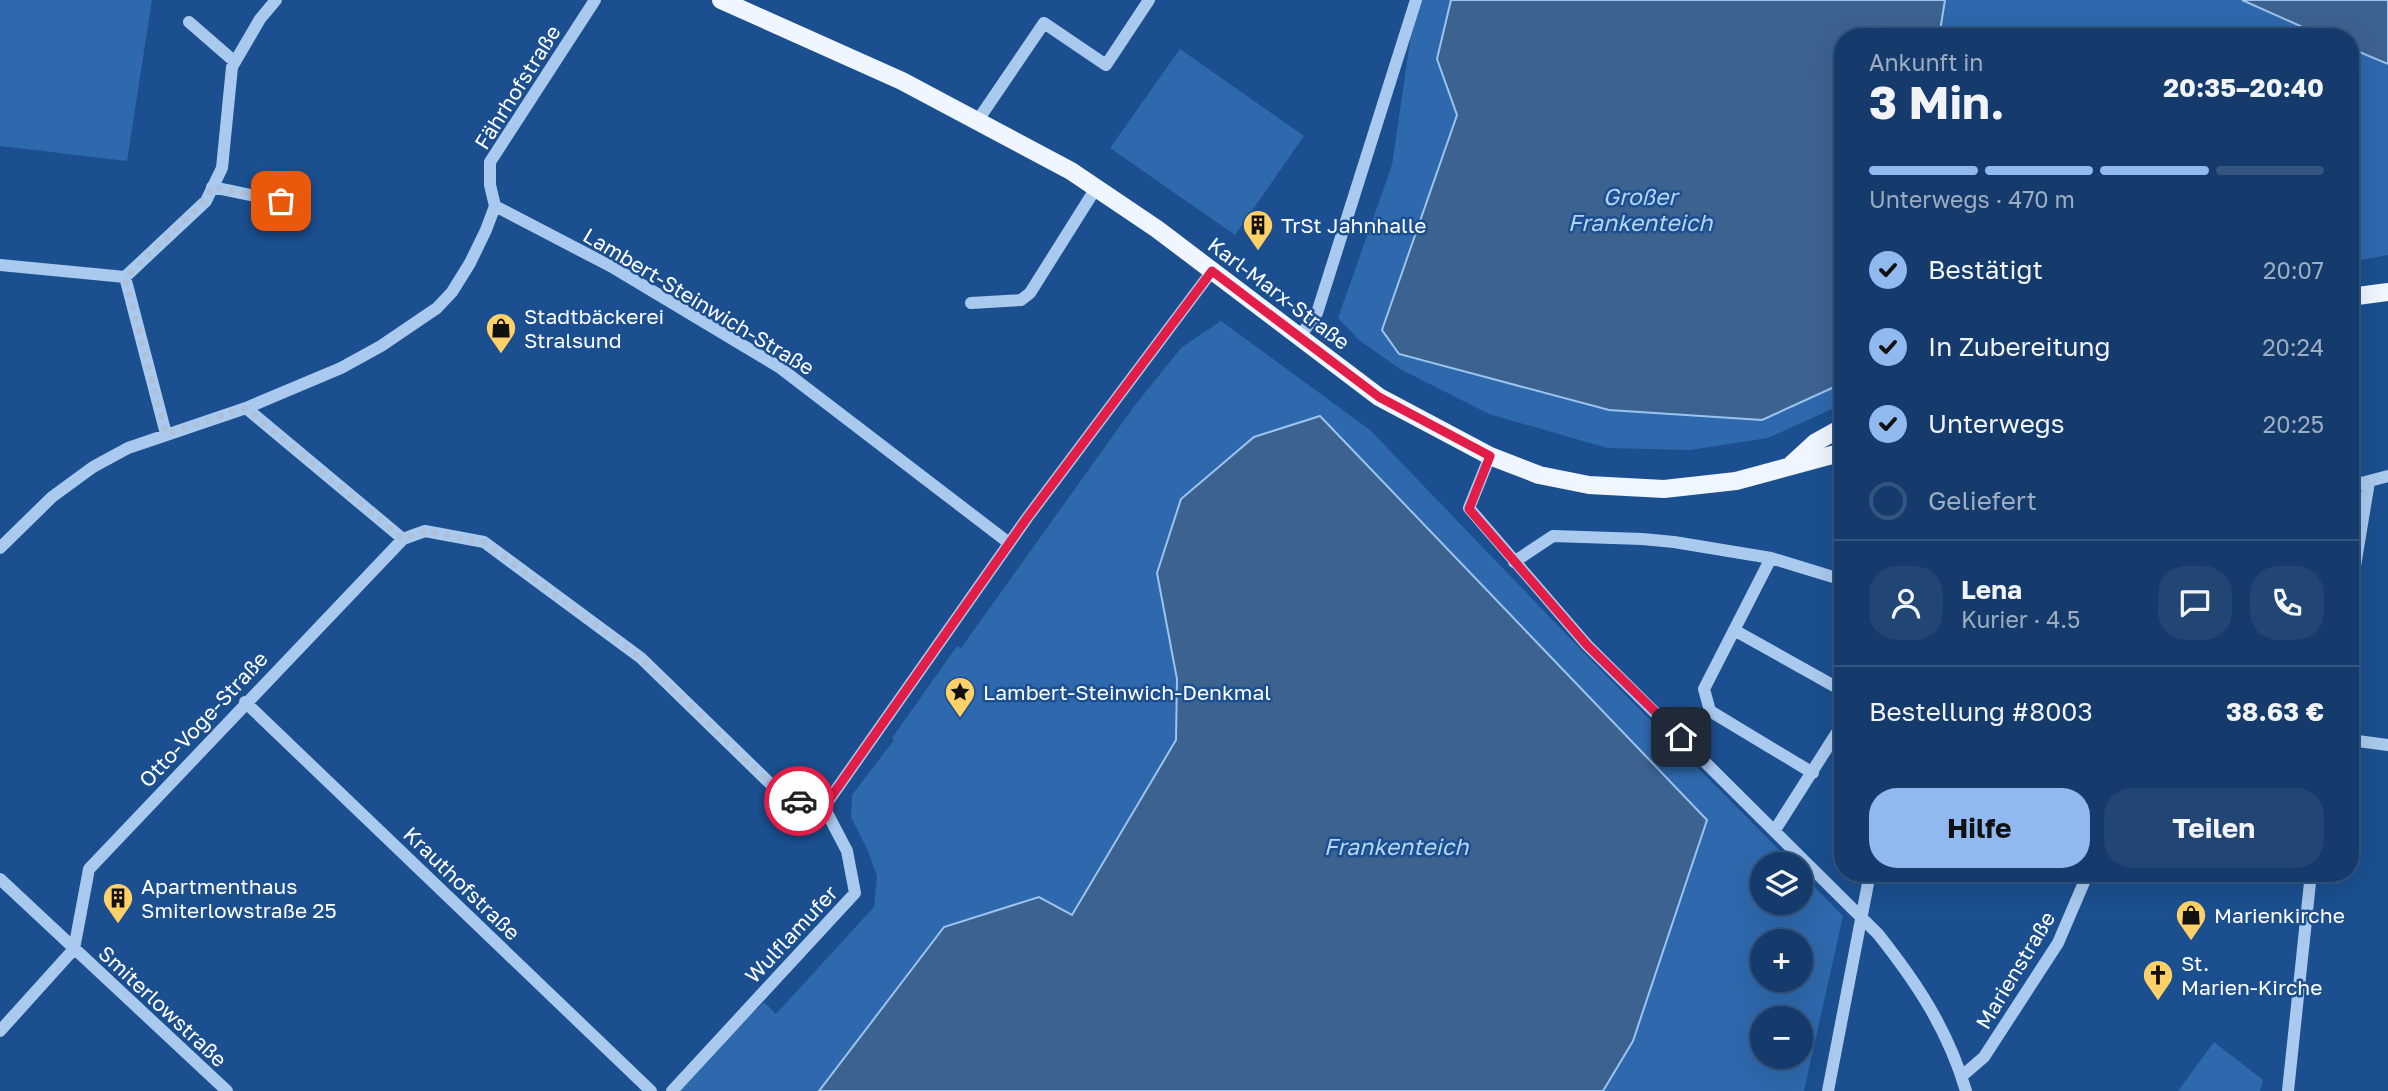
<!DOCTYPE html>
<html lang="de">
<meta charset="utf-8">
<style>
:root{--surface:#143b6b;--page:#214673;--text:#f1f3f6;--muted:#9dadc1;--line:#33557e;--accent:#90b9f0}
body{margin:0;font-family:"Golos Text",sans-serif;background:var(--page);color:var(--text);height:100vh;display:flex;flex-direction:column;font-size:26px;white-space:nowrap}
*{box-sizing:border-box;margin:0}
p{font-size:23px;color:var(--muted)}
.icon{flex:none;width:38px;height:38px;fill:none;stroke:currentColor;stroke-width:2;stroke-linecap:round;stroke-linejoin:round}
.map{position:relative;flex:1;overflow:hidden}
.details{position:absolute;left:1834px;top:28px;width:525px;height:854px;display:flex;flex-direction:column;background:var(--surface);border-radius:28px;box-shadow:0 7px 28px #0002,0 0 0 2px var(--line)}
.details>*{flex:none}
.tools{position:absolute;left:1750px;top:852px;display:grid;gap:14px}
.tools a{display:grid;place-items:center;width:63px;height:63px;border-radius:50%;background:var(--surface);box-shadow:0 7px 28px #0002,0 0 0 2px var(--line);font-size:35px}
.pin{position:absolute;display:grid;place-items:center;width:60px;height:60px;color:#fff;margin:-30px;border-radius:14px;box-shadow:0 4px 10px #0006}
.courier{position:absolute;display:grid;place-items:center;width:70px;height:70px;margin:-35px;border:5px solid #e11d48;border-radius:50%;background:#fff;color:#222;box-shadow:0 2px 9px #0007}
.head em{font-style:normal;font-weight:700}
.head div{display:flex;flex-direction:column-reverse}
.head{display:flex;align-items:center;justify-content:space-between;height:119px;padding:0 35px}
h1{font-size:46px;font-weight:700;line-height:52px}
.bar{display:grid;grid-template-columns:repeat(4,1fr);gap:10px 7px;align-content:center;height:84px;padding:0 35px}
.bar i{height:9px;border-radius:5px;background:var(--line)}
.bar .active{background:var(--accent)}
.bar p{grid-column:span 4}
.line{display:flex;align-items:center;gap:18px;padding:0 35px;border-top:2px solid var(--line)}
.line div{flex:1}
.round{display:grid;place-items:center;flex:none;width:74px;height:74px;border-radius:28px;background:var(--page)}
ol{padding:0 35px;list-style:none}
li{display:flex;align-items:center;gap:21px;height:77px}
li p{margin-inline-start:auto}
li .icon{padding:7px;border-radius:50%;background:var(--accent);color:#111;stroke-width:4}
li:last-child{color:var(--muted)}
li i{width:38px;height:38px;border:4px solid var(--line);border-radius:50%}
.action{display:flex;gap:14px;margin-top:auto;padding:14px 35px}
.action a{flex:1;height:80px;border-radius:28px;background:var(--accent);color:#111;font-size:28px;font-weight:700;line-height:80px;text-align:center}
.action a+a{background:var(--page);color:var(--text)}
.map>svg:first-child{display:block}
.green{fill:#2e69ad;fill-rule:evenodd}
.water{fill:#3c6290;stroke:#9cc4f0;stroke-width:2}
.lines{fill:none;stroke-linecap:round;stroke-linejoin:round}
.minor{stroke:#a9c9ee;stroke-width:12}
.major{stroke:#f0f6ff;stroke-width:18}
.done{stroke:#afc1d8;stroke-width:7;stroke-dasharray:0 12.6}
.route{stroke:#e11d48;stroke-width:9}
.labels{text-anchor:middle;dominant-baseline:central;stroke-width:5;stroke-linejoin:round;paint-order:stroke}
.street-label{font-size:21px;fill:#fff;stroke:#1b4f8f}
.poi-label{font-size:21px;fill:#fff;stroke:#1b4f8f;text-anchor:start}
.water-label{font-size:23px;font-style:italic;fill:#b5d3f5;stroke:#1b4f8f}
</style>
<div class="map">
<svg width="2388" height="1091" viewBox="0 0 2388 1091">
<rect width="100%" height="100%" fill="#1b4f8f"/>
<path class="green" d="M0,0H152L127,161L0,146Z
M1416,0H1451L1437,59L1457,115L1382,330L1399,354L1609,410L1762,420L1843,383V404L1768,438L1690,450L1607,448L1489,414L1400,369L1359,340L1338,318L1392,165Z
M1945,0H2242L2325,37H1939Z
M2350,48L2388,64V255L2350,262Z
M1180,49L1304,136L1235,235L1110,148Z
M1221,321L1370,430L1589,658L1793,864H1762V903H1801V873L1843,916L1804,1091H1603L1633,1041L1157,573L1177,679L1176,740L1072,915L944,927L819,1091H673L764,1002L776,1014L874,907L877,876L868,851L851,817L852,795L894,740L892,738L957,646L961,648L1135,405L1182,347ZM1762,942H1801V980H1762ZM1762,1018H1801V1057H1762Z
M2214,1042L2263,1080L2260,1091H2178Z"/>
<path class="water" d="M1451,0H1945L1939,37H1843V383L1762,420L1609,410L1399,354L1382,330L1457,115L1437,59Z
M2242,0H2388V64L2350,48V37H2325Z
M1320,416L1707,820L1633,1041L1603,1091H819L944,927L1039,897L1072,915L1176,740L1177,679L1157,573L1181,499L1254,437Z"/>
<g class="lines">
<path class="minor" d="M189,22L235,62
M978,120L1044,23L1106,65L1149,0
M212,187L304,206
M495,206L614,268L779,367L1009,543
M0,265L125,277L166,434
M125,277L206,201L222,168L232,67L260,19L276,0
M971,303L1021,300L1030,293L1096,188
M1300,336L1317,313L1416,0
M246,408L403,539L425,531L484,542L641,658L785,798L824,807
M1490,456L1469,508L1587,645L1878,934C1917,983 1948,1030 1966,1091
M2350,486L2388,476
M0,548L52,497L93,467L128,448L246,408L341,368L381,346L437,308L452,292L470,263L486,230L495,206L490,185V162L595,0
M1771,558L1704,689L1710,711L1813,773
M1514,562L1553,536L1642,539L1674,542L1771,558L1843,580
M2350,596L2369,482
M1734,630L1843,691
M245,702L651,1091
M2350,740L2388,745
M1775,830L1843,723
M0,879L227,1091
M0,1031L74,949L89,869L403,539
M1962,1076L1984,1057L2058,943L2088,873
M672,1091L855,893L847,851L824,807L1027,518L1212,271
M1828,1091L1870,873
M2288,1091L2311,873"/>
<path class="major" d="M721,0L902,81L1071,171L1157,229L1379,397L1490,456L1539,475L1589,485L1664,489L1736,481L1843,452
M2350,297L2388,292
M1792,464L1816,442L1843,427"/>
</g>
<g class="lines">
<path class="done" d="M281,201L212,187L205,201L125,277L166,434L246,408L403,539L425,531L484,542L641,658L785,798L799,801"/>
<path class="route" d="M799,801L824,807L1027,518L1212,271L1379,397L1490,456L1469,509L1587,645L1681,737"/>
</g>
<defs>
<g id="building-pin" transform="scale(1.575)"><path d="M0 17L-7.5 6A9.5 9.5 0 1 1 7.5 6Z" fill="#ffd166" stroke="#1b4f8f"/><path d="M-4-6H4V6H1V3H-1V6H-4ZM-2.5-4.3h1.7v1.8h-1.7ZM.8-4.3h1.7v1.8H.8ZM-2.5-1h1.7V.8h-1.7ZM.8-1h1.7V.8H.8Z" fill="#111"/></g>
<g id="shop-pin" transform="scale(1.575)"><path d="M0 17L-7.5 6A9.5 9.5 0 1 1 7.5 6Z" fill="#ffd166" stroke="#1b4f8f"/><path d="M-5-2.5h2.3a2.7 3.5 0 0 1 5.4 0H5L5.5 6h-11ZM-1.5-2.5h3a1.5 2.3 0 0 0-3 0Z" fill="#111"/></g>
<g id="sight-pin" transform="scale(1.575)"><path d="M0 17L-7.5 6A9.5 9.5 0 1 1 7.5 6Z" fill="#ffd166" stroke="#1b4f8f"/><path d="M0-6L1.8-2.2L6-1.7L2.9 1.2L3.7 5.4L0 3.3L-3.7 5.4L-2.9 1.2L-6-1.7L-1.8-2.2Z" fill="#111"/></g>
<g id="church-pin" transform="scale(1.575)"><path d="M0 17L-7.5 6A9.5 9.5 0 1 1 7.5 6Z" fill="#ffd166" stroke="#1b4f8f"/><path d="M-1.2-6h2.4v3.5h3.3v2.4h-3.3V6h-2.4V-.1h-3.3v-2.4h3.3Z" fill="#111"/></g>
</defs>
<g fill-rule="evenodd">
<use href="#building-pin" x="1258" y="225"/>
<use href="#shop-pin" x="501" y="328"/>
<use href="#sight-pin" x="960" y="692"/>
<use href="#building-pin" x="118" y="898"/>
<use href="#shop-pin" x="2191" y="915"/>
<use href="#church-pin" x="2158" y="975"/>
</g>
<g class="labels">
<g class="street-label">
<text transform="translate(517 87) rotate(-58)">Fährhofstraße</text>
<text transform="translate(1279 293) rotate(37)">Karl-Marx-Straße</text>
<text transform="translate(699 301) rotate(31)">Lambert-Steinwich-Straße</text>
<text transform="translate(203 719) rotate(-47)">Otto-Voge-Straße</text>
<text transform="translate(462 883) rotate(44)">Krauthofstraße</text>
<text transform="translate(791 934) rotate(-47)">Wulflamufer</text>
<text transform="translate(2015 970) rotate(-59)">Marienstraße</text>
<text transform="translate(163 1006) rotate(43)">Smiterlowstraße</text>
</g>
<g class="poi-label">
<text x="1281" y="225">TrSt Jahnhalle</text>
<text x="524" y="316">Stadtbäckerei<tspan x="524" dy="24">Stralsund</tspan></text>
<text x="983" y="692">Lambert-Steinwich-Denkmal</text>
<text x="141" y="886">Apartmenthaus<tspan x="141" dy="24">Smiterlowstraße 25</tspan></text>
<text x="2214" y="915">Marienkirche</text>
<text x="2181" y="963">St.<tspan x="2181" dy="24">Marien-Kirche</tspan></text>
</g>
<g class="water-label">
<text x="1640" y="196">Großer<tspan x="1640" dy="26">Frankenteich</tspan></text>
<text x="1396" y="846">Frankenteich</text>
</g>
</g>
</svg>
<div class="tools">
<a><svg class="icon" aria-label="layers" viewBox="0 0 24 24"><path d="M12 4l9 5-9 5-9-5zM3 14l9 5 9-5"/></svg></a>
<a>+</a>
<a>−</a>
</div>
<div class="pin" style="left:281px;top:201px;background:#ea580c"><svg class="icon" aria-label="bag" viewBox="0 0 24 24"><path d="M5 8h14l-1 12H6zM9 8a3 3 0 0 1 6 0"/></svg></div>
<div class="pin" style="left:1681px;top:737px;background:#1f2937"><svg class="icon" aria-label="home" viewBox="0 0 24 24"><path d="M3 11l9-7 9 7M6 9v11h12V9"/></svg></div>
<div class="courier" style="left:799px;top:801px"><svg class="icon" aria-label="car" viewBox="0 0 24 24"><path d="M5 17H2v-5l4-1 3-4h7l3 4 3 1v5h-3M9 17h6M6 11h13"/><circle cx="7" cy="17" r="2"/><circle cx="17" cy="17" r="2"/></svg></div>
<section class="details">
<div class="head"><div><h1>3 Min.</h1><p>Ankunft in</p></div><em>20:35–20:40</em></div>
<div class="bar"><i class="active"></i><i class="active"></i><i class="active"></i><i></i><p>Unterwegs · 470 m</p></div>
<ol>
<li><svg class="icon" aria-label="check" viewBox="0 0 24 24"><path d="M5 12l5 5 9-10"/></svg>Bestätigt<p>20:07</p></li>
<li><svg class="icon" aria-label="check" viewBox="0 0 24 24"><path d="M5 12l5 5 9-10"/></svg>In Zubereitung<p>20:24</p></li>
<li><svg class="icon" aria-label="check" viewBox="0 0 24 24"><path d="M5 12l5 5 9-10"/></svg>Unterwegs<p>20:25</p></li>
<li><i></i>Geliefert</li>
</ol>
<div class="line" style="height:126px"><a class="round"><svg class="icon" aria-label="person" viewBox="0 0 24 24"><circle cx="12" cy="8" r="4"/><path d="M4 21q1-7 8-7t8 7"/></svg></a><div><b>Lena</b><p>Kurier · 4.5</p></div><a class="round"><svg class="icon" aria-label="chat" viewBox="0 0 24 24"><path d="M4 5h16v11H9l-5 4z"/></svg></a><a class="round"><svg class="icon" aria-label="phone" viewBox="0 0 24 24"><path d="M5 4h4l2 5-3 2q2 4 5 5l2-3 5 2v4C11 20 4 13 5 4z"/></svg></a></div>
<div class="line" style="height:91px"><div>Bestellung #8003</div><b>38.63 €</b></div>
<div class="action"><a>Hilfe</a><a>Teilen</a></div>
</section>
</div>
